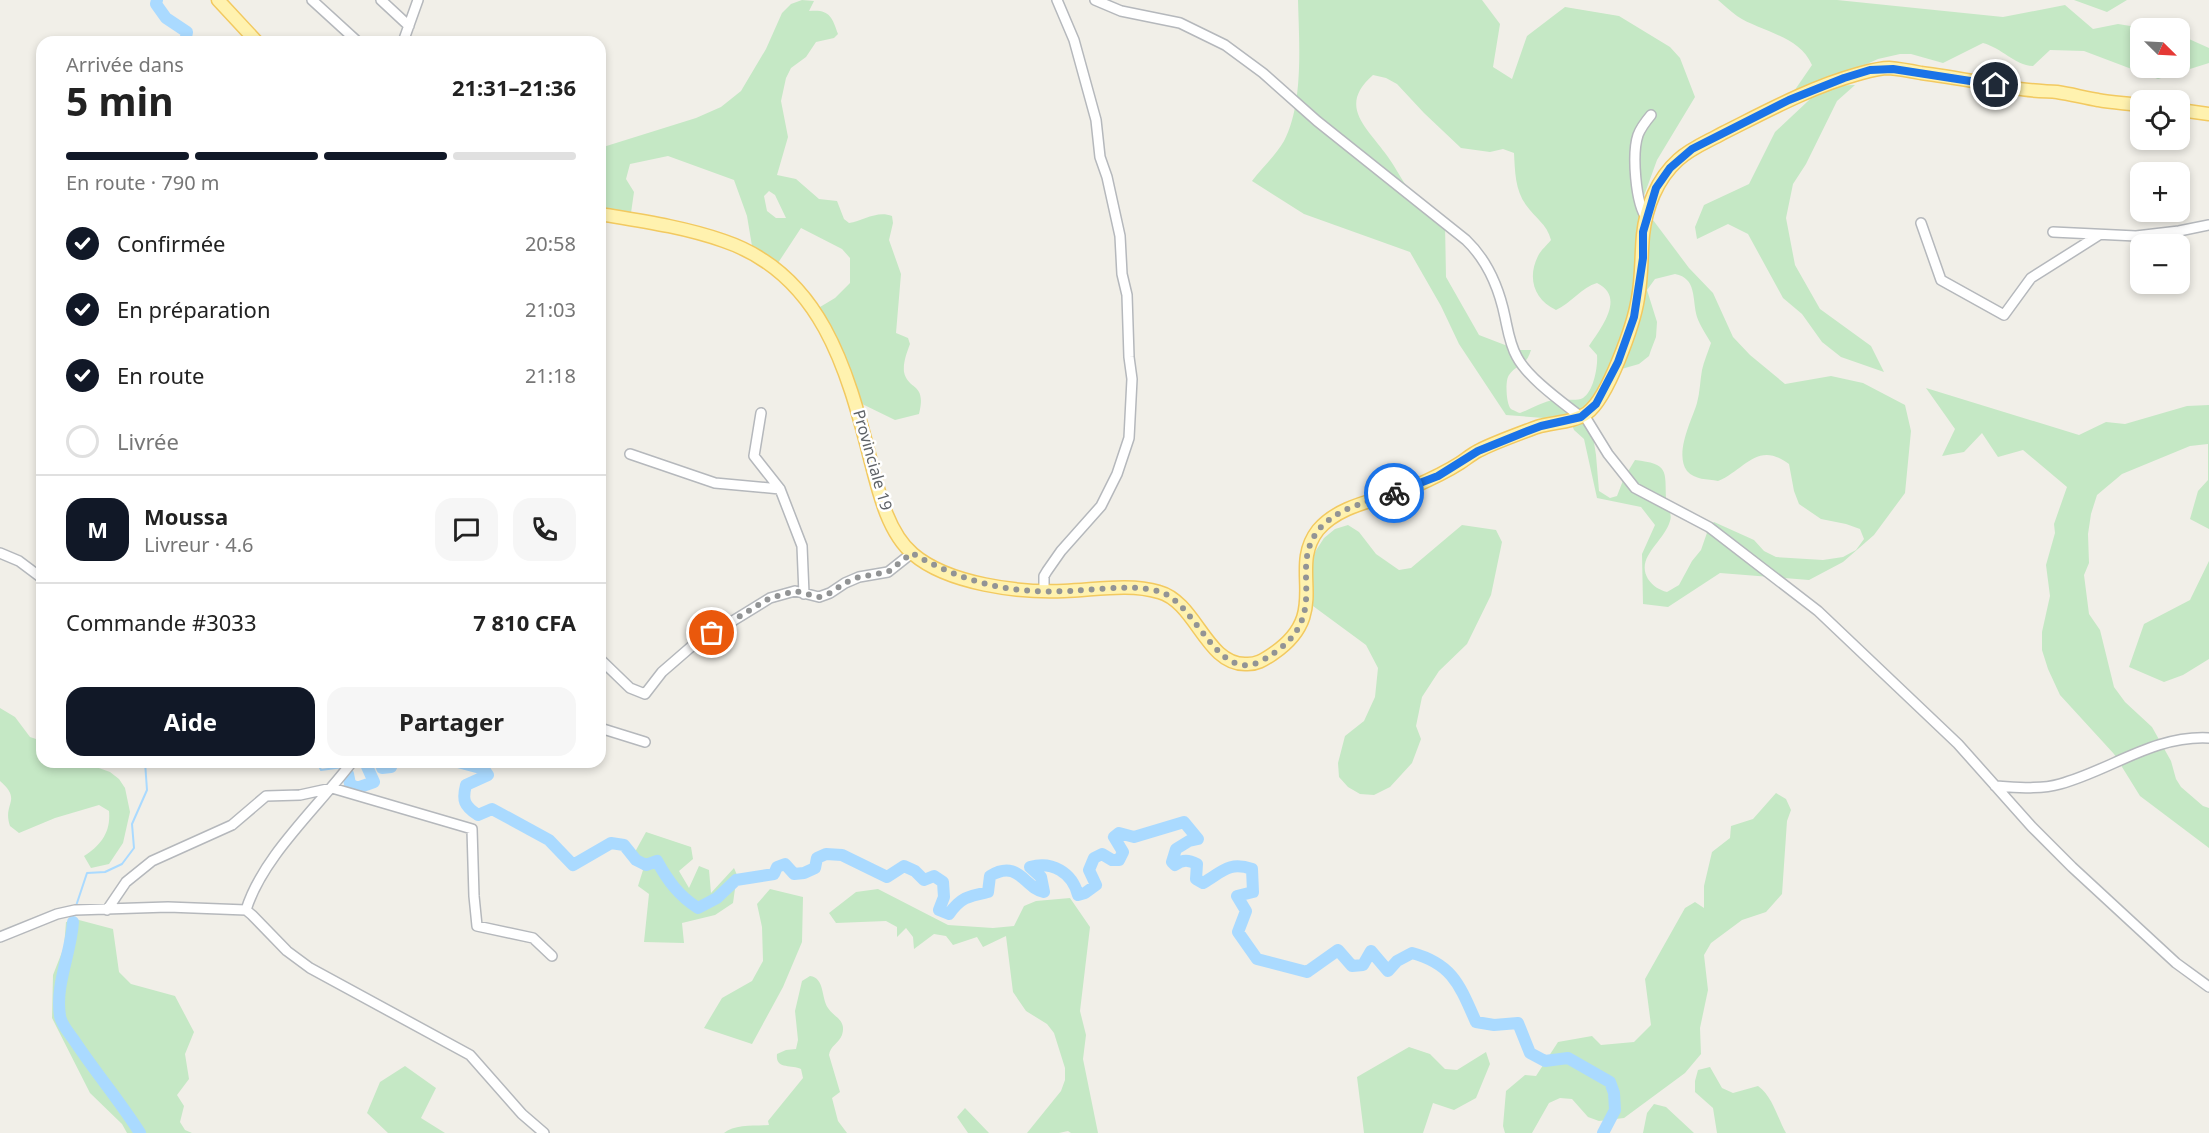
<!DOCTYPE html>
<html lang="fr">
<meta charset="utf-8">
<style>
:root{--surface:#fff;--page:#f6f6f6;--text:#222;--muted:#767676;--line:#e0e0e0;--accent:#111827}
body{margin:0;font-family:"Noto Sans",sans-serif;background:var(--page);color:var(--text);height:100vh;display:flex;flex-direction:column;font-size:22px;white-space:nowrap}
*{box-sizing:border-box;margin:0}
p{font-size:20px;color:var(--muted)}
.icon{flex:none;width:33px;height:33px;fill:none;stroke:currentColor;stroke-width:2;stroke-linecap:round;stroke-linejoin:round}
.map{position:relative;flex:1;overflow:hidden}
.drawer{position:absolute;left:36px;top:36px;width:570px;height:732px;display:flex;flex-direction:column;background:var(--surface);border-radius:18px;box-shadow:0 3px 9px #0003}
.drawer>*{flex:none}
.needle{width:39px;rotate:114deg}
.tools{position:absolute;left:2130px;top:18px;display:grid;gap:12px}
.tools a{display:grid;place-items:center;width:60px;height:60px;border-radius:12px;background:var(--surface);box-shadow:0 3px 9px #0003;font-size:30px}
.pin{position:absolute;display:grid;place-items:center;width:51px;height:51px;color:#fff;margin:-26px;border:3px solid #fff;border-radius:50%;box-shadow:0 2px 6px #0007}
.courier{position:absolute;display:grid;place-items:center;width:60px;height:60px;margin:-30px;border:4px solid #1a73e8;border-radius:50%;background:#fff;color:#222;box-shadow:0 2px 8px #0007}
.headline em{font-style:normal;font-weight:700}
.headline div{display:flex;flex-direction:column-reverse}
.headline{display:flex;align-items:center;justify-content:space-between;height:102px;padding:0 30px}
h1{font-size:39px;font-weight:700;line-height:45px}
.bar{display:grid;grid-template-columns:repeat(4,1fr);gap:9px 6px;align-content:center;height:72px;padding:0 30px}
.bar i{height:8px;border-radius:4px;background:var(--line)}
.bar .on{background:var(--accent)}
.bar p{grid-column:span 4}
.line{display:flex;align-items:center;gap:15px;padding:0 30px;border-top:2px solid var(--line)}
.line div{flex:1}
.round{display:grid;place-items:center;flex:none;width:63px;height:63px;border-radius:18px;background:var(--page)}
ol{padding:0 30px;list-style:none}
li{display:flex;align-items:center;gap:18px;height:66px}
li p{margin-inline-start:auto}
li .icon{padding:6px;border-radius:50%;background:var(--accent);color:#fff;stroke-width:4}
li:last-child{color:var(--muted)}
li i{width:33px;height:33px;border:3px solid var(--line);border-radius:50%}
.cta{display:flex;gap:12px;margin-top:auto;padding:12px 30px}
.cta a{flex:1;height:69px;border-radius:18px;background:var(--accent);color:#fff;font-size:24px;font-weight:700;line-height:69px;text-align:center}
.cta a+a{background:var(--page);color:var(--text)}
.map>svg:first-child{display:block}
.green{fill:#c5e8c5;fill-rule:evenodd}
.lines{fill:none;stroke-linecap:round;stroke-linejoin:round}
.stream{stroke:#aadaff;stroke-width:2}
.river{stroke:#aadaff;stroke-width:12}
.minor-casing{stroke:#b5b8bc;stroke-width:12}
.major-casing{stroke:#f2c960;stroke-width:15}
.minor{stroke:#fff;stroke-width:9}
.major{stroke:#fff2af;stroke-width:12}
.done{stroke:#929495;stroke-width:6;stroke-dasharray:0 10.8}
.route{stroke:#1a73e8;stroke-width:8}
.labels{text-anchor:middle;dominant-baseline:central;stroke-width:5;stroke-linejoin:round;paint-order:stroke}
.street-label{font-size:16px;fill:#5f6368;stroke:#fff}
</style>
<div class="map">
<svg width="2209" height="1133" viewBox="0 0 2209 1133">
<rect width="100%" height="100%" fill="#f1efe8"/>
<path class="green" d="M802,0L814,1L809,11C829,9 832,16 838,34L834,38L816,42L806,57L791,68L786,78L781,101L788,137L777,175L796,179L819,199L837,201L844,219L849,223C863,221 877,210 892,216L893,223L889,240L901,274L896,333L908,338L910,344C907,352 903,362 904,372C908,391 927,382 919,414L895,420L856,401L815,310L835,298L850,283V258L842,249L801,228L776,266L753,252L747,216L734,180L668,156L630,164L626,179L634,192L630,220L600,214V148L696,118L721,107L741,91L766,49L782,13L791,4ZM769,191L775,195L786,218H776L767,211L764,196Z
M1298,0H1482L1500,24L1493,67L1512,79L1527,36L1565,7L1619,16L1670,47L1680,58L1695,97L1657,160L1641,204L1689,268L1713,293L1733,337L1750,355L1785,384L1831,376L1863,383L1905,405L1911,431L1905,493L1874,535L1843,562L1809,580L1720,573L1668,607L1643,604L1642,554L1655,525L1641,507L1597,498L1584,439L1574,430L1570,420L1506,415L1459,344L1441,306L1410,252L1304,214L1252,181C1262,168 1276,155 1284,141C1304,103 1299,42 1298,0ZM1373,75L1386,78L1397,84L1424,113L1461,148L1490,152L1503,149L1514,153C1515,171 1515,190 1526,205C1535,218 1547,224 1551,240C1547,245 1541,250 1538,256C1527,278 1534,300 1556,310C1571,303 1582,287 1597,283C1626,297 1601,328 1589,346L1597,355C1598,366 1594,391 1583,398C1575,402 1564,398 1555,400C1543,401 1531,409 1520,413C1519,413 1511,409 1511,409C1506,404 1505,380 1509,375C1517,363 1525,369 1531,350H1518L1479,335L1446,277L1445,223C1434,213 1420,203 1411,192C1402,181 1396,168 1388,157C1369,129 1336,107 1373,75ZM1675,274C1697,278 1692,299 1697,317C1700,326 1706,334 1711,343C1708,352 1704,361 1702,370C1700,381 1700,392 1697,403C1692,420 1674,453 1687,471C1695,480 1707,479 1718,481C1745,470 1757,440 1789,464L1794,491L1799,504L1821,519L1846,524L1860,529L1864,539L1856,550L1843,557L1823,560L1776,557L1764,551L1754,540L1714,522L1709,527L1701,550L1692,561L1679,585L1667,592C1659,590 1653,586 1648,579C1635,557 1664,542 1670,521C1673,513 1666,507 1666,499C1665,470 1669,464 1635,460L1624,478L1617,496L1610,498L1599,491L1596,455L1592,430L1593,417L1602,388L1618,370L1639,364L1649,356L1651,350L1656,337L1657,322L1647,290L1655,279Z
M1718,0H1837L2003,17L2065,5L2093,29L2118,24L2143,28H2140V68H2180V35L2209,48V63L2158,79L2084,51L2050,50L2033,66C2014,65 2002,48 1983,43L1943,63L1911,54H1900L1878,59L1858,68L1842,72L1790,97L1812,65C1799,35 1761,32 1737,16C1730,11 1724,5 1718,0Z
M2074,0H2127L2107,12Z
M1855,85L1837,101L1806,164L1793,184L1786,218L1795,265L1820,309L1871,346L1884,372L1841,357L1822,342L1802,314L1783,298L1748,234L1728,224L1697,239L1695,227L1704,205L1749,184L1775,132L1824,86Z
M1926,388L2079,435L2106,422L2125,424L2187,406L2209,405V529L2190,519L2198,491L2208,480V444L2190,446L2122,474L2097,495L2091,514L2088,534L2089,563L2084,575L2089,614L2100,630L2114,687L2125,702L2152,727L2171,761L2176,779L2181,787L2203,806L2209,808V848L2140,796L2114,754L2060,695L2048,669L2042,650V632L2050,596L2046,565L2055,533L2054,524L2067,487L2023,450L1998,457L1982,433L1964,452L1942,456L1955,429Z
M1348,525L1359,532L1376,554L1399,570L1411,568L1462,525L1496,530L1502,542L1491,595L1467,644L1439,671L1422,697L1416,726L1421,739L1412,763L1390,787L1374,795L1360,794L1348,787L1339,777L1338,763L1345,736L1364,721L1375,697L1378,668L1366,645L1313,606L1307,582L1306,566L1324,538L1335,529Z
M2209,561V659L2183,675L2164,682L2129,667L2144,624L2190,600Z
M0,708L15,717L30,737L42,741V762H82L110,772L119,779L125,788L130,812L123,843L109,864L91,868L84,856C101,845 111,832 109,811L99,805L55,818L19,833L10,826C2,803 23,801 0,781Z
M1776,793L1786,799L1791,810L1787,821L1782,894L1766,912L1742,920L1711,943L1704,955L1708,990L1700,1028L1701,1054L1685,1073L1624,1118L1599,1121L1588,1117L1572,1099L1560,1098L1549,1103L1532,1133H1505L1503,1126L1506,1091L1525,1075L1536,1076L1558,1042L1592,1036L1601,1045L1634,1042L1651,1025L1645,979L1685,908L1695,902L1704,908V886L1712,852L1730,838L1731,826L1753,819Z
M646,832L691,847L693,859L679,871L689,888L699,866L709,870L711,893L734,868L737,875L733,903L715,915L682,923L684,943L644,942L649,894L638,886L643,870L630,861Z
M770,889L803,897L802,942L783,987L752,1044L704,1028L722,998L752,981L763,961L762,927L757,904Z
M878,889L948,925L993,928L1014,926L1024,906L1036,901L1070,898L1090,927L1080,1011L1086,1035L1083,1059L1098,1133H1071L1068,1131L1059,1133H1027L1061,1091L1065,1080V1068L1054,1033L1047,1024L1026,1011L1013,992L1006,936L983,947L977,937L953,945L946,936L934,934L914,949L913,937L906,928L897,937V927L886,921L836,923L829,913L856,892Z
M79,920L113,929L119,972L131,984L175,996L194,1032L185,1054L189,1079L177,1095L184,1106L180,1122L185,1130L192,1133H127L122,1124L90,1093L52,1018L53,975L64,947L66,922Z
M810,976C825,978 821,998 828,1008C833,1017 847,1019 842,1035C839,1043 830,1046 829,1055L840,1092L832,1098L838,1121L847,1133H724C734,1124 756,1126 769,1125L768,1121L803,1078L801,1069C792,1064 775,1070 777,1054L786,1050L796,1049L798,1040L795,1011L802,981Z
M1409,1047L1430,1054L1445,1069L1457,1070L1486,1052L1490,1064L1476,1098L1454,1110L1433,1103L1423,1133H1364L1357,1077Z
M405,1066L436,1088L421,1118L445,1133H388L367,1113L380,1082Z
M1710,1067L1722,1088L1733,1093L1758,1086C1773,1097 1777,1117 1786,1133H1717L1713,1108L1695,1092V1081L1698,1070Z
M1654,1104L1666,1107L1694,1133H1643L1647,1113Z
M965,1108L989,1133H968L957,1117Z"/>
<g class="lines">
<path class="stream" d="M317,762L321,770L343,767
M76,906L87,873L105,872L122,864L134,848L132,824L147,790L145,762"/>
<path class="river" d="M157,0L156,4L166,18L187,32L185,42
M382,762V768L391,767L393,762
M458,762L484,769L488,775L466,785C462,800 464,806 478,815L492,809L549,840L573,865L611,843L624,845L636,860L646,865L657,861C668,881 679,896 698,908L717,898L736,880L774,874L777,867L785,864L794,874L804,873L815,868L817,858L826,854L842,855L887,877L904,866L915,871L924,880L934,876L943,882L944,897L939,910L949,914C961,897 969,896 988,892L990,876C1019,858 1025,889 1044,892L1041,877L1030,867C1052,861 1072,872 1078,895L1085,893L1096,885L1089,870L1094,858L1102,854L1112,860H1119L1123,852L1114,837L1119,833L1134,837L1184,822L1198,839L1189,841L1176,849L1172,862L1175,865C1183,859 1189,860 1197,864L1196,879L1203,883C1222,872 1229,861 1252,869L1253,892L1237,896L1246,911L1238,932L1257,959L1307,972L1338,950L1352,966L1363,965L1371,951L1388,971L1397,961L1412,953C1453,964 1460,986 1476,1022L1494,1025L1518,1023L1530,1053L1545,1061L1568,1058L1610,1082L1614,1093L1615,1110L1603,1133
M348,774L350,784L357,788L374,782L365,762
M73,922C71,954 55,984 60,1016C61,1024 69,1033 74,1040C95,1072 120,1101 140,1133"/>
<g class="minor-casing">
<path id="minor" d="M312,0L358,42
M381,0L409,26
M1095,0L1121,11L1180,23L1225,45L1263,73L1317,121L1466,240C1488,261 1499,288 1505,317C1508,331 1510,345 1517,357C1528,378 1562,402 1581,417
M403,42L418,0
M1647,219C1635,203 1632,153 1638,135C1641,127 1646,121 1651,115
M1921,223L1941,280L2004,315L2031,278L2099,235
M2053,232L2136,236L2179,231L2209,225
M761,413L754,456L780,489L802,546L804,594
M1584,415L1608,454L1635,488L1709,527L1818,611L1958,744L2032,827L2072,867L2176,963L2209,987
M630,454L715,483L780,489
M0,553L19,561L39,576
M1044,591V576L1047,571L1061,551L1101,506L1117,474L1129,438L1132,379L1129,357L1127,295L1122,274L1120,236L1107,177L1100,157L1096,120L1074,40L1057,0
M600,659L630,688L645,694L662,672L692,646L770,598L795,591L819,597L830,593L845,583L859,577L888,572L912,553
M600,728L645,742
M1995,786C2016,787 2039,790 2060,784C2111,770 2154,735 2209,738
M107,910L126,882L152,861L232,825L266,796L300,795L332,788L472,829L474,896L477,926L533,938L552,956
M246,910C262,857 318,807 352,762
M0,937L57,914L75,910L168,907L246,910L252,915L287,951L310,968L470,1055L522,1114L544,1133"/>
</g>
<g class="major-casing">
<path id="major" d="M218,0L257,42
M2180,110L2209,114
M600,214C642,221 684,227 724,241C821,274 847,369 870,458C878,489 887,532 913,554C948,584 1019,593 1064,591C1095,590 1129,583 1159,592C1196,602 1206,664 1245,664C1257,665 1265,659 1274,653C1333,612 1287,570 1318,530C1341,503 1382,500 1413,487C1429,480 1446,472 1460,463C1466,459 1472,454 1478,451C1493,443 1521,433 1537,427C1553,422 1573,423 1587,413C1608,398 1634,324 1638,298C1642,277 1641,256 1643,235C1646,207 1657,179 1678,160C1691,148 1707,142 1723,133C1767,111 1811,87 1858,74C1869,71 1879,68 1889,68C1900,69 1911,71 1921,73C1952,77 1983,83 2015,88C2029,91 2043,91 2057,92C2071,94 2085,98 2098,100C2112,103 2127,103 2140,105"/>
</g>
<use href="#minor" class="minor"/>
<use href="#major" class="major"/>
</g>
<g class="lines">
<path class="done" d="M712,633L770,598L795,591L819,597L830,593L845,583L859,577L888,572L912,553C962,582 1009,594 1068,591C1097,590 1129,584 1158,591C1197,601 1217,687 1263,660C1339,617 1283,569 1321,527C1339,508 1369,501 1394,493"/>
<path class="route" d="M1394,493L1438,476L1478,451L1525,432L1541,426L1581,417L1596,404L1618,362L1634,317L1643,258V232L1656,188L1670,168L1692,149L1789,100L1844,78L1870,70L1893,69L1996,85"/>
</g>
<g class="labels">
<g class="street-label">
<text transform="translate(873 460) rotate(74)">Provinciale 19</text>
</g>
</g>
</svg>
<div class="tools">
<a><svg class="needle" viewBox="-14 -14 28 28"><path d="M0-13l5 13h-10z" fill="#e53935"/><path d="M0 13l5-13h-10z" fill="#767676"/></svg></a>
<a><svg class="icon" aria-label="locate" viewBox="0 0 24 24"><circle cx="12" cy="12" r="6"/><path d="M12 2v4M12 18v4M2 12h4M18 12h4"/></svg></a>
<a>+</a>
<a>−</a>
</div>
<div class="pin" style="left:712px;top:633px;background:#ea580c"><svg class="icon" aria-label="bag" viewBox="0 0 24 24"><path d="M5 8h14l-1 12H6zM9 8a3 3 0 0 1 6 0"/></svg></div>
<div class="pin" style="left:1996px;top:85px;background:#1f2937"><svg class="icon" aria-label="home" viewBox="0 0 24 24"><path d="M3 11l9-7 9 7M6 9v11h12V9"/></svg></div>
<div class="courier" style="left:1394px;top:493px"><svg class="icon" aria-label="bike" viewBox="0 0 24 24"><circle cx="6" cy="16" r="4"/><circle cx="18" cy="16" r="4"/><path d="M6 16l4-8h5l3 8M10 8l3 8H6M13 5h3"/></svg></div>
<section class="drawer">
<div class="headline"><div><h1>5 min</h1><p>Arrivée dans</p></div><em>21:31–21:36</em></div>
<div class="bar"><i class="on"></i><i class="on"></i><i class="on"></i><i></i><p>En route · 790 m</p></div>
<ol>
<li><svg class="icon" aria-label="check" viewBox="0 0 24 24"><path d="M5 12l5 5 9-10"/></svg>Confirmée<p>20:58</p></li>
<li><svg class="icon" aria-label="check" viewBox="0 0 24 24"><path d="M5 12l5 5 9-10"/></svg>En préparation<p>21:03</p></li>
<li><svg class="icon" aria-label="check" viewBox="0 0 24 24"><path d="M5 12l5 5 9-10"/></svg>En route<p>21:18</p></li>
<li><i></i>Livrée</li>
</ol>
<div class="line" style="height:108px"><b class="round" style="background:var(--accent);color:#fff">M</b><div><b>Moussa</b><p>Livreur · 4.6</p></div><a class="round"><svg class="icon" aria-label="chat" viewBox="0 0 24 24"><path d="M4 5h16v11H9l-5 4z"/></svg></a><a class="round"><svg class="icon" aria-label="phone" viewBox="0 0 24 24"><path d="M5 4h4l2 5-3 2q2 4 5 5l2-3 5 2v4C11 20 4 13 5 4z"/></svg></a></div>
<div class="line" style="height:78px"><div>Commande #3033</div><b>7 810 CFA</b></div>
<div class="cta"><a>Aide</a><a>Partager</a></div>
</section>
</div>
